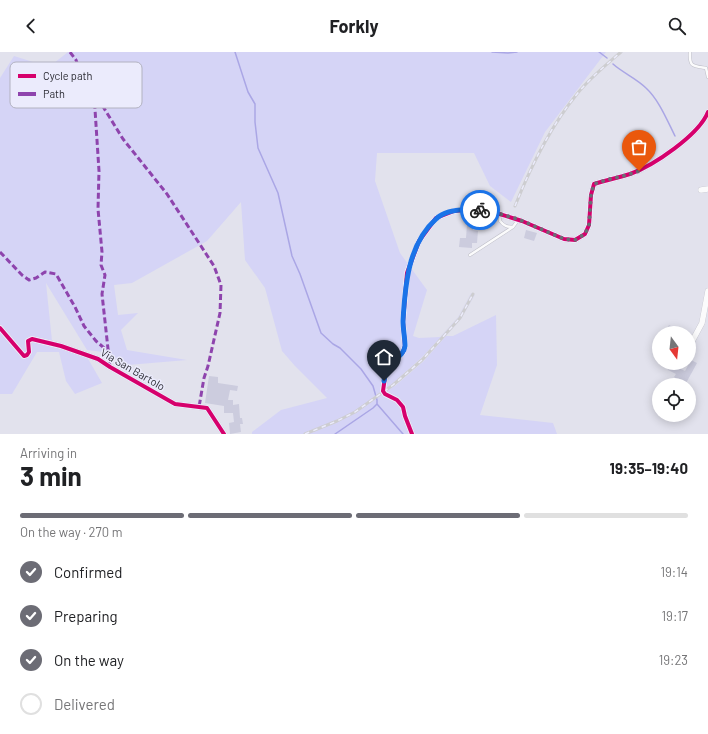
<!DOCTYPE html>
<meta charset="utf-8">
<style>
:root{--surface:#fff;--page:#f2f2f2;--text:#202124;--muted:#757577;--line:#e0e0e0;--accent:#6c6c75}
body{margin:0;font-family:Barlow,sans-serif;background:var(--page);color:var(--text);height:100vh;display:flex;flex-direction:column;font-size:15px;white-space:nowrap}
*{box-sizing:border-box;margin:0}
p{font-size:13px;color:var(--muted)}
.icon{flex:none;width:22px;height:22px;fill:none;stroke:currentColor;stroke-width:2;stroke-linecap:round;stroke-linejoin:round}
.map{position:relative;height:382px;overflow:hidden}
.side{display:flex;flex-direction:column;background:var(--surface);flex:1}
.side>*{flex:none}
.needle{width:26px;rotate:165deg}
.tools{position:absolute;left:652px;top:274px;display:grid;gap:8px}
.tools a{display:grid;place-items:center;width:44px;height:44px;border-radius:50%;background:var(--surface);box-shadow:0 2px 10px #0003;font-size:20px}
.pin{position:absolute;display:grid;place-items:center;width:34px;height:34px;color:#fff;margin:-41px -17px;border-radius:50% 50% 50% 0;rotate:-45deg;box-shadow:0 0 4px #0007}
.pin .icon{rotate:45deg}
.courier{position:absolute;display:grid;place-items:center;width:40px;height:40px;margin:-20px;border:3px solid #1a73e8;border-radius:50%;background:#fff;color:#222;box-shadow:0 1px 5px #0007}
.overview em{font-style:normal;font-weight:700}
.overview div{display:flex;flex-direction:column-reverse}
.overview{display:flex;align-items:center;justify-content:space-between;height:68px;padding:0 20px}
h1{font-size:26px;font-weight:700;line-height:30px}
.bar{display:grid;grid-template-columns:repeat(4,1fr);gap:6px 4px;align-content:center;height:48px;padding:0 20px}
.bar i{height:5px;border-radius:3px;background:var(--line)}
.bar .on{background:var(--accent)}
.bar p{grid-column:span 4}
ol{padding:0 20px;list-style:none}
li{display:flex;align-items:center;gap:12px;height:44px}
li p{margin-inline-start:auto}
li .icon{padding:4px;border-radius:50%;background:var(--accent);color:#fff;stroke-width:4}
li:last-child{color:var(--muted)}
li i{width:22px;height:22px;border:2px solid var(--line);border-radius:50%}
header{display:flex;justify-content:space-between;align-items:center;height:52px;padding:0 20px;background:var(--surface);font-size:18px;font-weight:700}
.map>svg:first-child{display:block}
.built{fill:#dbdbf0}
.green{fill:#d5d4f6}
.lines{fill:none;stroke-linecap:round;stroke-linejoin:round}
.stream{stroke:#aaa6e5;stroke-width:1.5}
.building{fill:#ccccde}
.lane-casing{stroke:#bfbfc8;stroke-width:3.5}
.street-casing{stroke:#bfbfc8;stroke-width:6}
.lane{stroke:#fbfbfc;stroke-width:2.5}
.street{stroke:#fbfbfc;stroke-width:5.5}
.rail-casing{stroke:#cdcdd0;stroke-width:3}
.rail{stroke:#ebebfc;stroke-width:1.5;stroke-dasharray:4.5;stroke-linecap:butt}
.quiet{stroke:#8e44ad;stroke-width:3;stroke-dasharray:6 3;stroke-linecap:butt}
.cycleway-casing{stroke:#ebebfc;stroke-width:6}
.cycleway{stroke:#d6006c;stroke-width:4}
.done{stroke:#6c6c75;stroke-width:4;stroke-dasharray:0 7.2}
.route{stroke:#1a73e8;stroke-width:5}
.labels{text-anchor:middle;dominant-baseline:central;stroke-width:3;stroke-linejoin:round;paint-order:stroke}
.street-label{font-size:11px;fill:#2c2c34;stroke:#ebebfc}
.key{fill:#ebebfc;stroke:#b2b2c0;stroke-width:1}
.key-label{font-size:11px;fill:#2c2c34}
</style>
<header><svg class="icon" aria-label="back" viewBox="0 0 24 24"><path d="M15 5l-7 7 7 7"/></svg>Forkly<svg class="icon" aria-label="search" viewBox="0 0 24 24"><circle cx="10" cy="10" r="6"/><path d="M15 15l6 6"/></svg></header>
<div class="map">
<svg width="708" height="382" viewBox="0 0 708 382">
<rect width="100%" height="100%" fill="#e2e2ed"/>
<path class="built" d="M471,241L475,243L461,267L424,309L394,334L391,332L420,307L458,265Z"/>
<path class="green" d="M68,0H606L545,80L511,150L490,134L474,101H377L375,129L400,201L427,238L413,284L419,286L441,285L420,307L392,332L395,334L424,309L446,284H453L496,263L497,313L480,363L553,371L557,382H252V380L281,358L327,346L295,314L282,299L265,236L245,208L241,150L207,189L132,231L114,233L118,263L138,261L121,278L127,298L187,308L128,313L103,300L87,298L46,231L52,289L87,305L102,331L75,342L66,329L59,300H37L12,342H0V26L14,4L49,15Z"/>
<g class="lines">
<path class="stream" d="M235,0L248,40L255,52V70L258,96L278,141L292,204L300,222L321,281L333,292L340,296L361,317L373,334L377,348V352L403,382
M492,0L508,1L517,0
M599,0L607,6
M613,12C623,21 636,26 646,36C659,48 667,68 675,84
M335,382L373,356L377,352"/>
</g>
<path class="building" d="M467,172L474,173L473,178L478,179L477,191H472V196L459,195L460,186H466Z
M526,178L537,181L534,189L524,186Z
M669,273L684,281H665Z
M691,308L697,311L685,333H682L676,329L677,327L674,325L676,322L668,318L672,311H680L677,315L685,319Z
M209,324L218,325V331L238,334L237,339L230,338L228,348H233V353L239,352L240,366H242L243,372H240L241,380L230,382L229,371L234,370L233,361H224V354L205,351Z"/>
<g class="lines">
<g class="lane-casing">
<path id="lane" d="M690,0C689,15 693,14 706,16L708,25
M500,162V169C504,174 507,175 513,175L518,168
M470,203L513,175"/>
</g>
<g class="street-casing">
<path id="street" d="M701,138L708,137
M0,276L24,304L27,303L29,300L28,289L32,287L61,294L98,307L110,315L175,352L207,356L224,382
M689,295L702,271L708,239
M412,382L405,364L403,355L397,348L385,342L383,339L386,318L389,313L403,300L405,294L403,270L407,221L419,189L436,166L454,159L473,157L490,159L522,169L564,187L575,188L585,182L589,173L591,143L594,132C606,128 618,126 630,122C653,114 699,83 708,60"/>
</g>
<use href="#lane" class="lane"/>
<use href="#street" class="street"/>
<g class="rail-casing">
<path id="rail" d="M515,154C531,114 550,75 577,42C590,26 606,13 621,0
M305,382L337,369L355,360L393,333L422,308L460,266L473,242"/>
</g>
<use href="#rail" class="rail"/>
<path class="quiet" d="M70,0L76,8L82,24L94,40L123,87L167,142L214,214L221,233L220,261L208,314L204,326L199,355
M94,42L99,119L98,157L102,200L101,213L105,223L102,242L110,315
M0,200L22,223L29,228L36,226L45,220L56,222L75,255L84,274L96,289L110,301"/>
<g class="cycleway-casing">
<path id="cycleway" d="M0,276L24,304L27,303L29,300L28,289L32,287L61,294L98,307L110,315L175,352L207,356L224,382
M412,382L405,364L403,355L397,348L385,342L383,339L386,318L389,313L403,300L405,294L403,270L407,221L419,189L436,166L454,159L473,157L490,159L522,169L564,187L575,188L585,182L589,173L591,143L594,132C606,128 618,126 630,122C653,114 699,83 708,60"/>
</g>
<use href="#cycleway" class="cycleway"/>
</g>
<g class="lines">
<path class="done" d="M480,158L500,162L518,167L564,187L575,188L585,182L589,173L591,143L594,132C609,126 624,125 639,119"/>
<path class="route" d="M384,329C385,323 386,316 390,312C396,306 404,303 405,294C405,286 403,277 403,269C405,234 408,192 436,167C446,157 467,157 480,158"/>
</g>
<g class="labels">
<g class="street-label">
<text transform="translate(133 317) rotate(30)">Via San Bartolo</text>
</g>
</g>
<rect x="10" y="10" width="132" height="46" rx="6" class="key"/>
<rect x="18" y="22" width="18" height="4" fill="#d6006c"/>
<rect x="18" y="40" width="18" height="4" fill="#8e44ad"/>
<g class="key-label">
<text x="43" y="28">Cycle path</text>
<text x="43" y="46">Path</text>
</g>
</svg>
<div class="tools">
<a><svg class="needle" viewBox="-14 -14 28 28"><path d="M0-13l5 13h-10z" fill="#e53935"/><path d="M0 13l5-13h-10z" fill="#757577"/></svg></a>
<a><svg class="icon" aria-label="locate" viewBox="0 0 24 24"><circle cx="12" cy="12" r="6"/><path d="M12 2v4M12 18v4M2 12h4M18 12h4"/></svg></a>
</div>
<div class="pin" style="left:639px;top:119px;background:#ea580c"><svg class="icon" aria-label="bag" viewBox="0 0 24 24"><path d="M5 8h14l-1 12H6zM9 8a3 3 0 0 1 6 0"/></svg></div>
<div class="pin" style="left:384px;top:329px;background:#1f2937"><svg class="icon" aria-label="home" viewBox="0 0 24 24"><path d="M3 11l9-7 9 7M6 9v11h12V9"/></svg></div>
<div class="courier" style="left:480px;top:158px"><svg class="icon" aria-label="bike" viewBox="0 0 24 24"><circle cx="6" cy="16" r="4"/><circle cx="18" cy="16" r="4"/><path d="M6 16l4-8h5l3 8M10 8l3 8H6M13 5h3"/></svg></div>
</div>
<section class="side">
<div class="overview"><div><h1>3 min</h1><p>Arriving in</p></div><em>19:35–19:40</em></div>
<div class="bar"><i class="on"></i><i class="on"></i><i class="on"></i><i></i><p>On the way · 270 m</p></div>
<ol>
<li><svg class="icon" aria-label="check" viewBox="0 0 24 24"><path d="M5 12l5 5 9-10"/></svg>Confirmed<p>19:14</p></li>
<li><svg class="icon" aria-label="check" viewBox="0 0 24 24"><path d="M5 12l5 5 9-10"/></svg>Preparing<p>19:17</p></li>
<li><svg class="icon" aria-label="check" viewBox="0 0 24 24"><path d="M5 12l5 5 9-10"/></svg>On the way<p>19:23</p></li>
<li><i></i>Delivered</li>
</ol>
</section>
